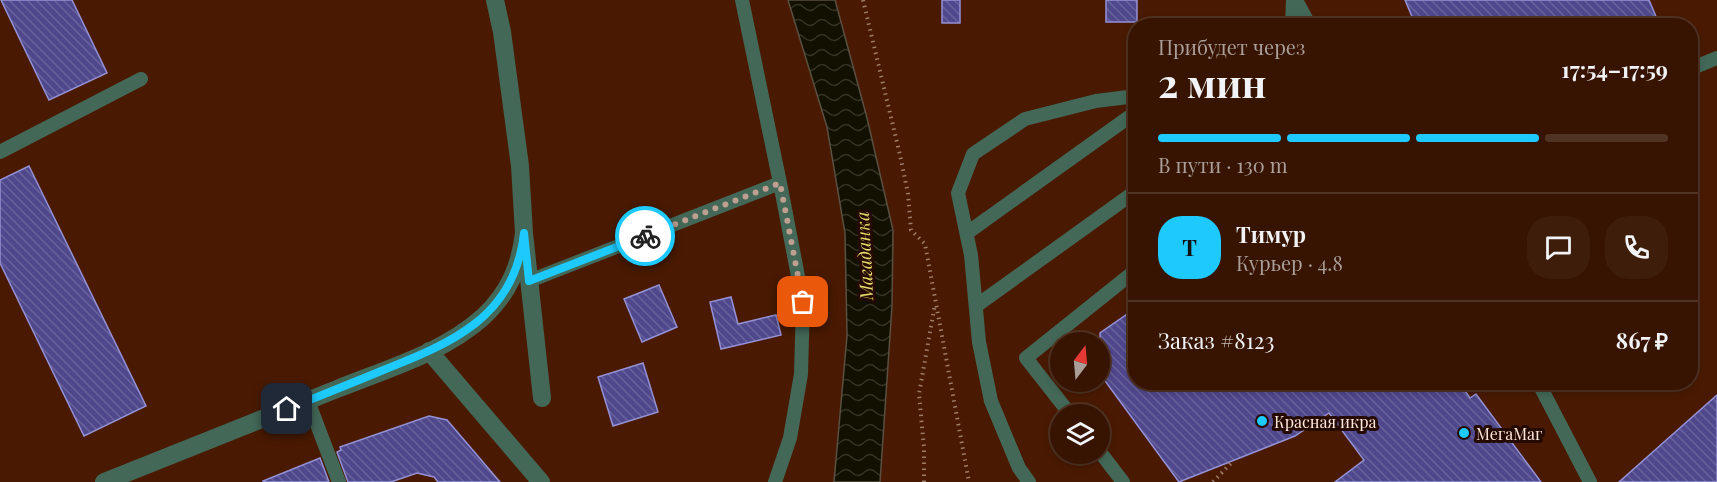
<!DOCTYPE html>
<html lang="ru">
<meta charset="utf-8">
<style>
:root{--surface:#371401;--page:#3e1d0b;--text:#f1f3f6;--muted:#aa9e99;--line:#513323;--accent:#1ec9fd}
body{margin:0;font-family:"Playfair Display",serif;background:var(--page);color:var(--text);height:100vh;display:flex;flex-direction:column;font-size:22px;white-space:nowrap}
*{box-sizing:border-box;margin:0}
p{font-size:20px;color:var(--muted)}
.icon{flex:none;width:33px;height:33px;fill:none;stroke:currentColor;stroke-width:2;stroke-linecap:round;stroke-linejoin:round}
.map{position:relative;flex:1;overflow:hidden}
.panel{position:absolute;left:1128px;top:18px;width:570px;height:372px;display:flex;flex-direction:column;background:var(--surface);border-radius:24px;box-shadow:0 3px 9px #0003,0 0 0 2px var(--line)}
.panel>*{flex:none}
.needle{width:39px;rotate:16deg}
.buttons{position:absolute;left:1050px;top:332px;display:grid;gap:12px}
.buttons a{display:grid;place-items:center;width:60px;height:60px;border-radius:50%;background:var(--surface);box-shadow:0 3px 9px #0003,0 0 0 2px var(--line);font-size:30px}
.pin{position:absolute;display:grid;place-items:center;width:51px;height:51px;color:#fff;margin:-26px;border-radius:12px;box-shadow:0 3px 9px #0006}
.courier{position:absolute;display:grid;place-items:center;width:60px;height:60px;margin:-30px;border:4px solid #1ec9fd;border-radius:50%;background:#fff;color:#222;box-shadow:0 2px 8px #0007}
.overview em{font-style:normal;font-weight:700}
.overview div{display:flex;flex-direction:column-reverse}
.overview{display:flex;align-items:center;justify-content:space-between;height:102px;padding:0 30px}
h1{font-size:39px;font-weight:700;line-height:45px}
.bar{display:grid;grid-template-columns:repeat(4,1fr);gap:9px 6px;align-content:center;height:72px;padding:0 30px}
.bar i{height:8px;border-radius:4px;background:var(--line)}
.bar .on{background:var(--accent)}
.bar p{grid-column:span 4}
.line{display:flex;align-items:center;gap:15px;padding:0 30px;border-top:2px solid var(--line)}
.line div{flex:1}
.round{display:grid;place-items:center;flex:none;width:63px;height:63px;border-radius:24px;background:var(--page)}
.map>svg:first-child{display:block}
.water{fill:url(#water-waves);stroke:#595042;stroke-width:1.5}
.building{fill:url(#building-back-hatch);stroke:#9491d5;stroke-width:1.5}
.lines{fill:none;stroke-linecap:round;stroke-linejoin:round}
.path{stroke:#9e7a68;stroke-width:4;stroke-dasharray:1.5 4.5;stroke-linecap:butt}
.lane{stroke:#436858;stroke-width:14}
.street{stroke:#436858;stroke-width:18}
.done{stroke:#bf9f8f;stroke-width:6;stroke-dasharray:0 10.8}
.route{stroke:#1ec9fd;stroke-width:8}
.poi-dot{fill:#1ec9fd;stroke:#240a01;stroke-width:2}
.labels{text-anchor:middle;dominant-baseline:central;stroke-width:6;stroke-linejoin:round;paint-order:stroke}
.poi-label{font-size:16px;fill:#fee7dc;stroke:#240a01;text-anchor:start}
.water-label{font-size:18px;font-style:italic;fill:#e6de68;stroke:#240a01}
</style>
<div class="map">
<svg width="1717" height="482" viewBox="0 0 1717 482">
<defs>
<pattern id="water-waves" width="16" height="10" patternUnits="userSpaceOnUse" patternTransform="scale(1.5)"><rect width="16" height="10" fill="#121000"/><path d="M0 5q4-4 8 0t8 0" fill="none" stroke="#363325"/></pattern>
<pattern id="building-back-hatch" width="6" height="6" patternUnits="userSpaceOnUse" patternTransform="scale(1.5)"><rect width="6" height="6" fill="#4f488d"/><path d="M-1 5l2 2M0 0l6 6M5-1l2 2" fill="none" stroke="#69629c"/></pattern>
</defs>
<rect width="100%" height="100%" fill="#491a01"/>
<path class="water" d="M788,0H835L867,118L893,230L892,306L880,482H834L847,336L845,233L827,127Z"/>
<path class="building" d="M1,0H72L107,73L49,100Z
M942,0H960V23H942Z
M1106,0H1137V22H1106Z
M1405,0H1649L1660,26H1416Z
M29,166L146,406L84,436L0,263V180Z
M659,285L677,327L642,342L624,299Z
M731,297L738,324L776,315L781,335L721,349L710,302Z
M1136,308V382H1459L1470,398L1476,394L1541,482H1335L1364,460L1329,413L1295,436L1179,482L1100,374V333Z
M643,363L658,412L613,426L598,377Z
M1717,395V482H1619Z
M429,416L447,420L500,482H438L434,477L417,473L391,482H348L337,452L341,450L340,447Z
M320,458L329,482H263V481Z"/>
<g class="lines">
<path class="path" d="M863,0L900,155L908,194L911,230L925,244L969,482
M924,482V448L919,394L935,304
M1213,482L1233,461"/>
<path class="lane" d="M1296,0L1310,26
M1292,26L1293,0
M1690,69L1717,58
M0,152L141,79
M967,233L1136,112
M529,281L780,183L742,0
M976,306L1136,191
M1538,382L1590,482
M308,401L339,482
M1070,414L1026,358L1136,270
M1100,452L1123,482
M775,482L790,438L801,374L803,302L780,183
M1029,482L1019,468L991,401L979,342L971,255L958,193L973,154L1025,119L1096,101L1136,96"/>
<path class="street" d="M495,0L502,32L520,166L524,233L542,398
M429,351L541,482
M104,482C181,451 259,420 337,389C386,369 443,353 483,317C509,293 520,266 524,233"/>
</g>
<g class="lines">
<path class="done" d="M645,236L780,183L803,302"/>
<path class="route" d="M287,409C319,396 350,384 381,371C452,343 515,317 524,233L529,281L645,236"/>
</g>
<g class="poi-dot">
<circle cx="1262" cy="421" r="6"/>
<circle cx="1464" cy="433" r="6"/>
</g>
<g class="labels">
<g class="poi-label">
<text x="1274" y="421">Красная икра</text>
<text x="1476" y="433">МегаМаг</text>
</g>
<g class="water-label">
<text transform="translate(864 256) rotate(-93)">Магаданка</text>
</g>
</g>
</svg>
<div class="buttons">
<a><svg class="needle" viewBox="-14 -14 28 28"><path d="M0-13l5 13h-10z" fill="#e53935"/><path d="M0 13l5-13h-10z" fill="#aa9e99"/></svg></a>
<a><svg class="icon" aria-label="layers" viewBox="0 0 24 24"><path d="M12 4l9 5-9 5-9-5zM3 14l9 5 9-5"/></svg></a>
</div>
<div class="pin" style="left:803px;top:302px;background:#ea580c"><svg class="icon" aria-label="bag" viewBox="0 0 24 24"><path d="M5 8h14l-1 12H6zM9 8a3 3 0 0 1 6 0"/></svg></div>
<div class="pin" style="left:287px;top:409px;background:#1f2937"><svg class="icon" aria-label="home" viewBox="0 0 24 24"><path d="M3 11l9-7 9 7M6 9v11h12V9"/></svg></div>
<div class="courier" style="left:645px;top:236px"><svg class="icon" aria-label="bike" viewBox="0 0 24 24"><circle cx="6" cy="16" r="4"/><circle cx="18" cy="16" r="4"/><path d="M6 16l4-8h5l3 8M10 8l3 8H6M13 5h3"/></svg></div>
<section class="panel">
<div class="overview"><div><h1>2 мин</h1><p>Прибудет через</p></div><em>17:54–17:59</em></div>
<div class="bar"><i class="on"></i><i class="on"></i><i class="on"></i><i></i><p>В пути · 130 m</p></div>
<div class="line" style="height:108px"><b class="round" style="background:var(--accent);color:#111">Т</b><div><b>Тимур</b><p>Курьер · 4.8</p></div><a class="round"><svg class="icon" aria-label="chat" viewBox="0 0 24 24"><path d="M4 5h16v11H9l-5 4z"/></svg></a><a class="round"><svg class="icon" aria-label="phone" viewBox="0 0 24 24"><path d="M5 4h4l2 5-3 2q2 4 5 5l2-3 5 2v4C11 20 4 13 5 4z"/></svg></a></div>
<div class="line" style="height:78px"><div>Заказ #8123</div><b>867 ₽</b></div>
</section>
</div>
